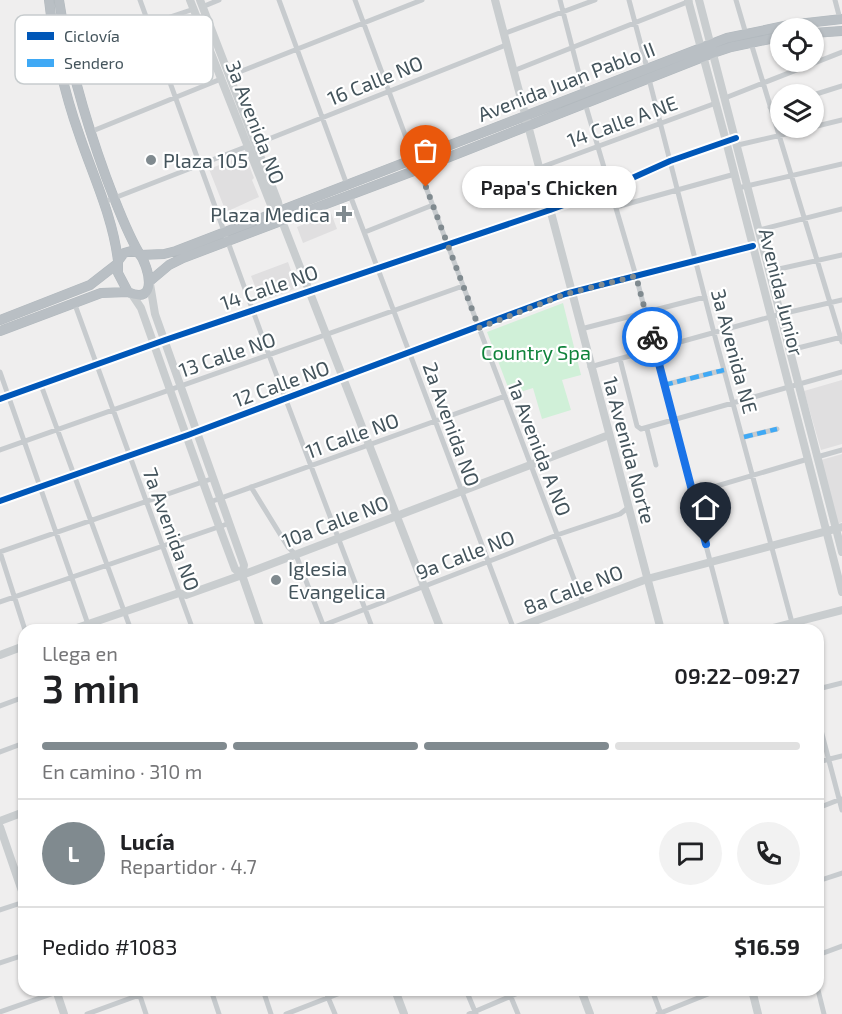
<!DOCTYPE html>
<html lang="es">
<meta charset="utf-8">
<style>
:root{--surface:#fff;--page:#f2f2f2;--text:#202124;--muted:#757577;--line:#e0e0e0;--accent:#808a8f}
body{margin:0;font-family:"Exo 2",sans-serif;background:var(--page);color:var(--text);height:100vh;display:flex;flex-direction:column;font-size:22px;white-space:nowrap}
*{box-sizing:border-box;margin:0}
p{font-size:20px;color:var(--muted)}
.icon{flex:none;width:33px;height:33px;fill:none;stroke:currentColor;stroke-width:2;stroke-linecap:round;stroke-linejoin:round}
.map{position:relative;flex:1;overflow:hidden}
.sheet{position:absolute;left:18px;top:624px;width:806px;height:372px;display:flex;flex-direction:column;background:var(--surface);border-radius:18px;box-shadow:0 2px 4px #0004}
.sheet>*{flex:none}
.controls{position:absolute;left:770px;top:18px;display:grid;gap:12px}
.controls a{display:grid;place-items:center;width:54px;height:54px;border-radius:50%;background:var(--surface);box-shadow:0 2px 4px #0004;font-size:30px}
.pin{position:absolute;display:grid;place-items:center;width:51px;height:51px;color:#fff;margin:-62px -26px;border-radius:50% 50% 50% 0;rotate:-45deg;box-shadow:0 0 6px #0007}
.pin .icon{rotate:45deg}
.courier{position:absolute;display:grid;place-items:center;width:60px;height:60px;margin:-30px;border:4px solid #1a73e8;border-radius:50%;background:#fff;color:#222;box-shadow:0 2px 8px #0007}
.bubble{position:absolute;height:42px;border-radius:21px;background:var(--surface);box-shadow:0 2px 4px #0004;font-size:20px;font-weight:600;line-height:42px;text-align:center}
.overview em{font-style:normal;font-weight:600}
.overview div{display:flex;flex-direction:column-reverse}
.overview{display:flex;align-items:center;justify-content:space-between;height:102px;padding:0 24px}
h1{font-size:39px;font-weight:600;line-height:45px}
.bar{display:grid;grid-template-columns:repeat(4,1fr);gap:9px 6px;align-content:center;height:72px;padding:0 24px}
.bar i{height:8px;border-radius:4px;background:var(--line)}
.bar .selected{background:var(--accent)}
.bar p{grid-column:span 4}
.line{display:flex;align-items:center;gap:15px;padding:0 24px;border-top:2px solid var(--line)}
.line div{flex:1}
.round{display:grid;place-items:center;flex:none;width:63px;height:63px;border-radius:32px;background:var(--page)}
.map>svg:first-child{display:block}
.education{fill:#e0dfe0}
.green{fill:#d0f0d8}
.lines{fill:none;stroke-linecap:round;stroke-linejoin:round}
.highway-casing{stroke:#b2b9be;stroke-width:10}
.street{stroke:#c7cbce;stroke-width:5}
.secondary{stroke:#c9cdcf;stroke-width:8}
.highway{stroke:#b9bfc4;stroke-width:9}
.quiet{stroke:#3fa9f5;stroke-width:4.5;stroke-dasharray:9 4.5;stroke-linecap:butt}
.cycleway-casing{stroke:#fff;stroke-width:10}
.cycleway{stroke:#0057b8;stroke-width:6}
.done{stroke:#808a8f;stroke-width:6;stroke-dasharray:0 10.8}
.route{stroke:#1a73e8;stroke-width:8}
.poi-dot{fill:#808a8f;stroke:#fff;stroke-width:2}
.labels{text-anchor:middle;dominant-baseline:central;stroke-width:4.5;stroke-linejoin:round;paint-order:stroke}
.street-label{font-size:20px;fill:#44545c;stroke:#fff}
.poi-label{font-size:20px;fill:#44545c;stroke:#fff;text-anchor:start}
.park-label{font-size:20px;fill:#0f833b;stroke:#fff}
.key{fill:#fff;stroke:#c7ccce;stroke-width:1.5}
.key-label{font-size:16px;fill:#44545c}
</style>
<div class="map">
<svg width="842" height="1014" viewBox="0 0 842 1014">
<rect width="100%" height="100%" fill="#efeeee"/>
<path class="education" d="M245,155L254,178L252,180L259,197L226,212L209,169Z
M331,213L337,229L303,243L297,227Z
M288,262L297,288L261,301L251,276Z
M842,380V444L821,450L804,391Z
M842,454V522L837,524L821,460Z"/>
<path class="green" d="M563,303L581,375L562,380L571,410L542,419L533,388L511,395L487,332Z"/>
<g class="lines">
<g class="highway-casing">
<path id="highway" d="M49,0C54,45 64,92 79,134C93,176 113,217 118,261
M59,0C68,61 85,119 106,177C116,203 125,229 139,253
M813,33L842,31
M131,251L139,253C149,266 159,306 128,292L118,273V261L124,253Z
M140,255L164,254L176,251L727,38L789,25L842,19
M150,281L169,265L183,258L419,169L713,53L731,47L780,37
M0,320L90,285L117,264
M0,331L101,293L128,292"/>
</g>
<path class="street" d="M140,0L269,355L373,630
M279,0L347,185
M355,0L414,159
M560,0L584,93
M629,0L647,68
M736,0L746,34
M835,0L840,19
M202,7L219,0
M149,24L194,9
M503,34L595,0
M751,43L842,342
M513,71L690,1
M229,76L422,0
M649,79L714,333L794,630
M813,95L842,86
M725,98L842,52
M585,103L636,276L728,630
M770,107L780,104
M813,127L842,120
M90,132L221,79
M256,144L506,45
M738,145L812,128
M539,168L716,103
M419,169L583,603
M738,188L842,164
M350,195L514,630
M104,202L248,146
M616,207L735,174
M759,230L842,209
M365,232L433,205
M770,271L842,255
M74,302L193,630
M581,329L705,297
M790,350L842,337
M620,359L637,426L641,429L842,372
M590,367L781,314L842,300
M0,372L90,630
M41,385L131,630
M664,385L724,370
M0,399L165,340L550,210L610,188L670,161L727,141
M647,429L656,465
M744,437L777,429
M0,450L463,286
M817,457L842,450
M251,487L288,547L296,555L325,630
M693,493L808,459
M0,501L188,435L565,294L753,246
M210,502L505,396
M0,552L214,478
M0,552L25,630
M0,602L230,523
M311,630L557,535L620,514L629,507
M818,689L842,683
M0,706L24,697
M818,719L842,810
M0,752L24,743
M818,762L842,756
M818,808L841,799
M818,881L842,873
M0,910L24,902
M818,955L842,946
M0,963L24,955
M138,990L146,1014
M211,990L219,1014
M263,990L271,1014
M325,990L335,1014
M466,990L476,1014
M508,990L518,1014
M652,990L661,1014
M818,990L824,1014
M0,1012L57,992
M87,1014L153,990
M286,1014L348,990
M469,1014L525,990
M658,1014L718,990"/>
<path class="secondary" d="M190,0L271,205L279,217
M200,0L278,202L282,221L441,630
M495,0L661,630
M688,0L726,141L842,592
M699,0L842,552
M150,284L155,314L244,565L242,575
M131,293L141,308C172,395 202,482 235,569L242,575L261,630
M71,630L179,593L186,595L242,575L609,435
M511,630L647,579L842,527
M765,630L842,610
M0,655L24,646
M0,821L24,812
M0,827L24,897
M56,990L64,1014
M395,990L404,1014
M581,990L590,1014
M752,990L758,1014"/>
<use href="#highway" class="highway"/>
<path class="quiet" d="M664,385L724,370
M744,437L777,429"/>
<g class="cycleway-casing">
<path id="cycleway" d="M0,399L165,340L550,210L610,188L670,161L736,138
M0,501L188,435L565,294L753,246"/>
</g>
<use href="#cycleway" class="cycleway"/>
</g>
<g class="lines">
<path class="done" d="M426,187L479,328L566,294L636,276L652,337"/>
<path class="route" d="M652,337L706,544"/>
</g>
<g class="poi-dot">
<circle cx="151" cy="160" r="6"/>
<path d="M341 205h6v6h6v6h-6v6h-6v-6h-6v-6h6z"/>
<circle cx="276" cy="580" r="6"/>
</g>
<g class="labels">
<g class="street-label">
<text transform="translate(375 80) rotate(-22)">16 Calle NO</text>
<text transform="translate(566 81) rotate(-21)">Avenida Juan Pablo II</text>
<text transform="translate(622 121) rotate(-20)">14 Calle A NE</text>
<text transform="translate(256 122) rotate(69)">3a Avenida NO</text>
<text transform="translate(269 287) rotate(-19)">14 Calle NO</text>
<text transform="translate(782 292) rotate(76)">Avenida Junior</text>
<text transform="translate(735 351) rotate(75)">3a Avenida NE</text>
<text transform="translate(227 354) rotate(-19)">13 Calle NO</text>
<text transform="translate(281 383) rotate(-20)">12 Calle NO</text>
<text transform="translate(452 424) rotate(70)">2a Avenida NO</text>
<text transform="translate(352 435) rotate(-20)">11 Calle NO</text>
<text transform="translate(540 448) rotate(69)">1a Avenida A NO</text>
<text transform="translate(630 450) rotate(75)">1a Avenida Norte</text>
<text transform="translate(335 521) rotate(-21)">10a Calle NO</text>
<text transform="translate(172 529) rotate(70)">7a Avenida NO</text>
<text transform="translate(465 554) rotate(-21)">9a Calle NO</text>
<text transform="translate(573 589) rotate(-21)">8a Calle NO</text>
</g>
<g class="poi-label">
<text x="163" y="160">Plaza 105</text>
<text x="330" y="214" text-anchor="end">Plaza Medica</text>
<text x="288" y="568">Iglesia<tspan x="288" dy="23">Evangelica</tspan></text>
</g>
<g class="park-label">
<text x="536" y="352">Country Spa</text>
</g>
</g>
<rect x="15" y="15" width="198" height="69" rx="9" class="key"/>
<rect x="27" y="32" width="27" height="8" fill="#0057b8"/>
<rect x="27" y="59" width="27" height="8" fill="#3fa9f5"/>
<g class="key-label">
<text x="64" y="42">Ciclovía</text>
<text x="64" y="69">Sendero</text>
</g>
</svg>
<div class="controls">
<a><svg class="icon" aria-label="locate" viewBox="0 0 24 24"><circle cx="12" cy="12" r="6"/><path d="M12 2v4M12 18v4M2 12h4M18 12h4"/></svg></a>
<a><svg class="icon" aria-label="layers" viewBox="0 0 24 24"><path d="M12 4l9 5-9 5-9-5zM3 14l9 5 9-5"/></svg></a>
</div>
<div class="pin" style="left:426px;top:187px;background:#ea580c"><svg class="icon" aria-label="bag" viewBox="0 0 24 24"><path d="M5 8h14l-1 12H6zM9 8a3 3 0 0 1 6 0"/></svg></div>
<div class="pin" style="left:706px;top:544px;background:#1f2937"><svg class="icon" aria-label="home" viewBox="0 0 24 24"><path d="M3 11l9-7 9 7M6 9v11h12V9"/></svg></div>
<div class="courier" style="left:652px;top:337px"><svg class="icon" aria-label="bike" viewBox="0 0 24 24"><circle cx="6" cy="16" r="4"/><circle cx="18" cy="16" r="4"/><path d="M6 16l4-8h5l3 8M10 8l3 8H6M13 5h3"/></svg></div>
<div class="bubble" style="left:462px;top:166px;width:174px">Papa's Chicken</div>
<section class="sheet">
<div class="overview"><div><h1>3 min</h1><p>Llega en</p></div><em>09:22–09:27</em></div>
<div class="bar"><i class="selected"></i><i class="selected"></i><i class="selected"></i><i></i><p>En camino · 310 m</p></div>
<div class="line" style="height:108px"><b class="round" style="background:var(--accent);color:#fff">L</b><div><b>Lucía</b><p>Repartidor · 4.7</p></div><a class="round"><svg class="icon" aria-label="chat" viewBox="0 0 24 24"><path d="M4 5h16v11H9l-5 4z"/></svg></a><a class="round"><svg class="icon" aria-label="phone" viewBox="0 0 24 24"><path d="M5 4h4l2 5-3 2q2 4 5 5l2-3 5 2v4C11 20 4 13 5 4z"/></svg></a></div>
<div class="line" style="height:78px"><div>Pedido #1083</div><b>$16.59</b></div>
</section>
</div>
